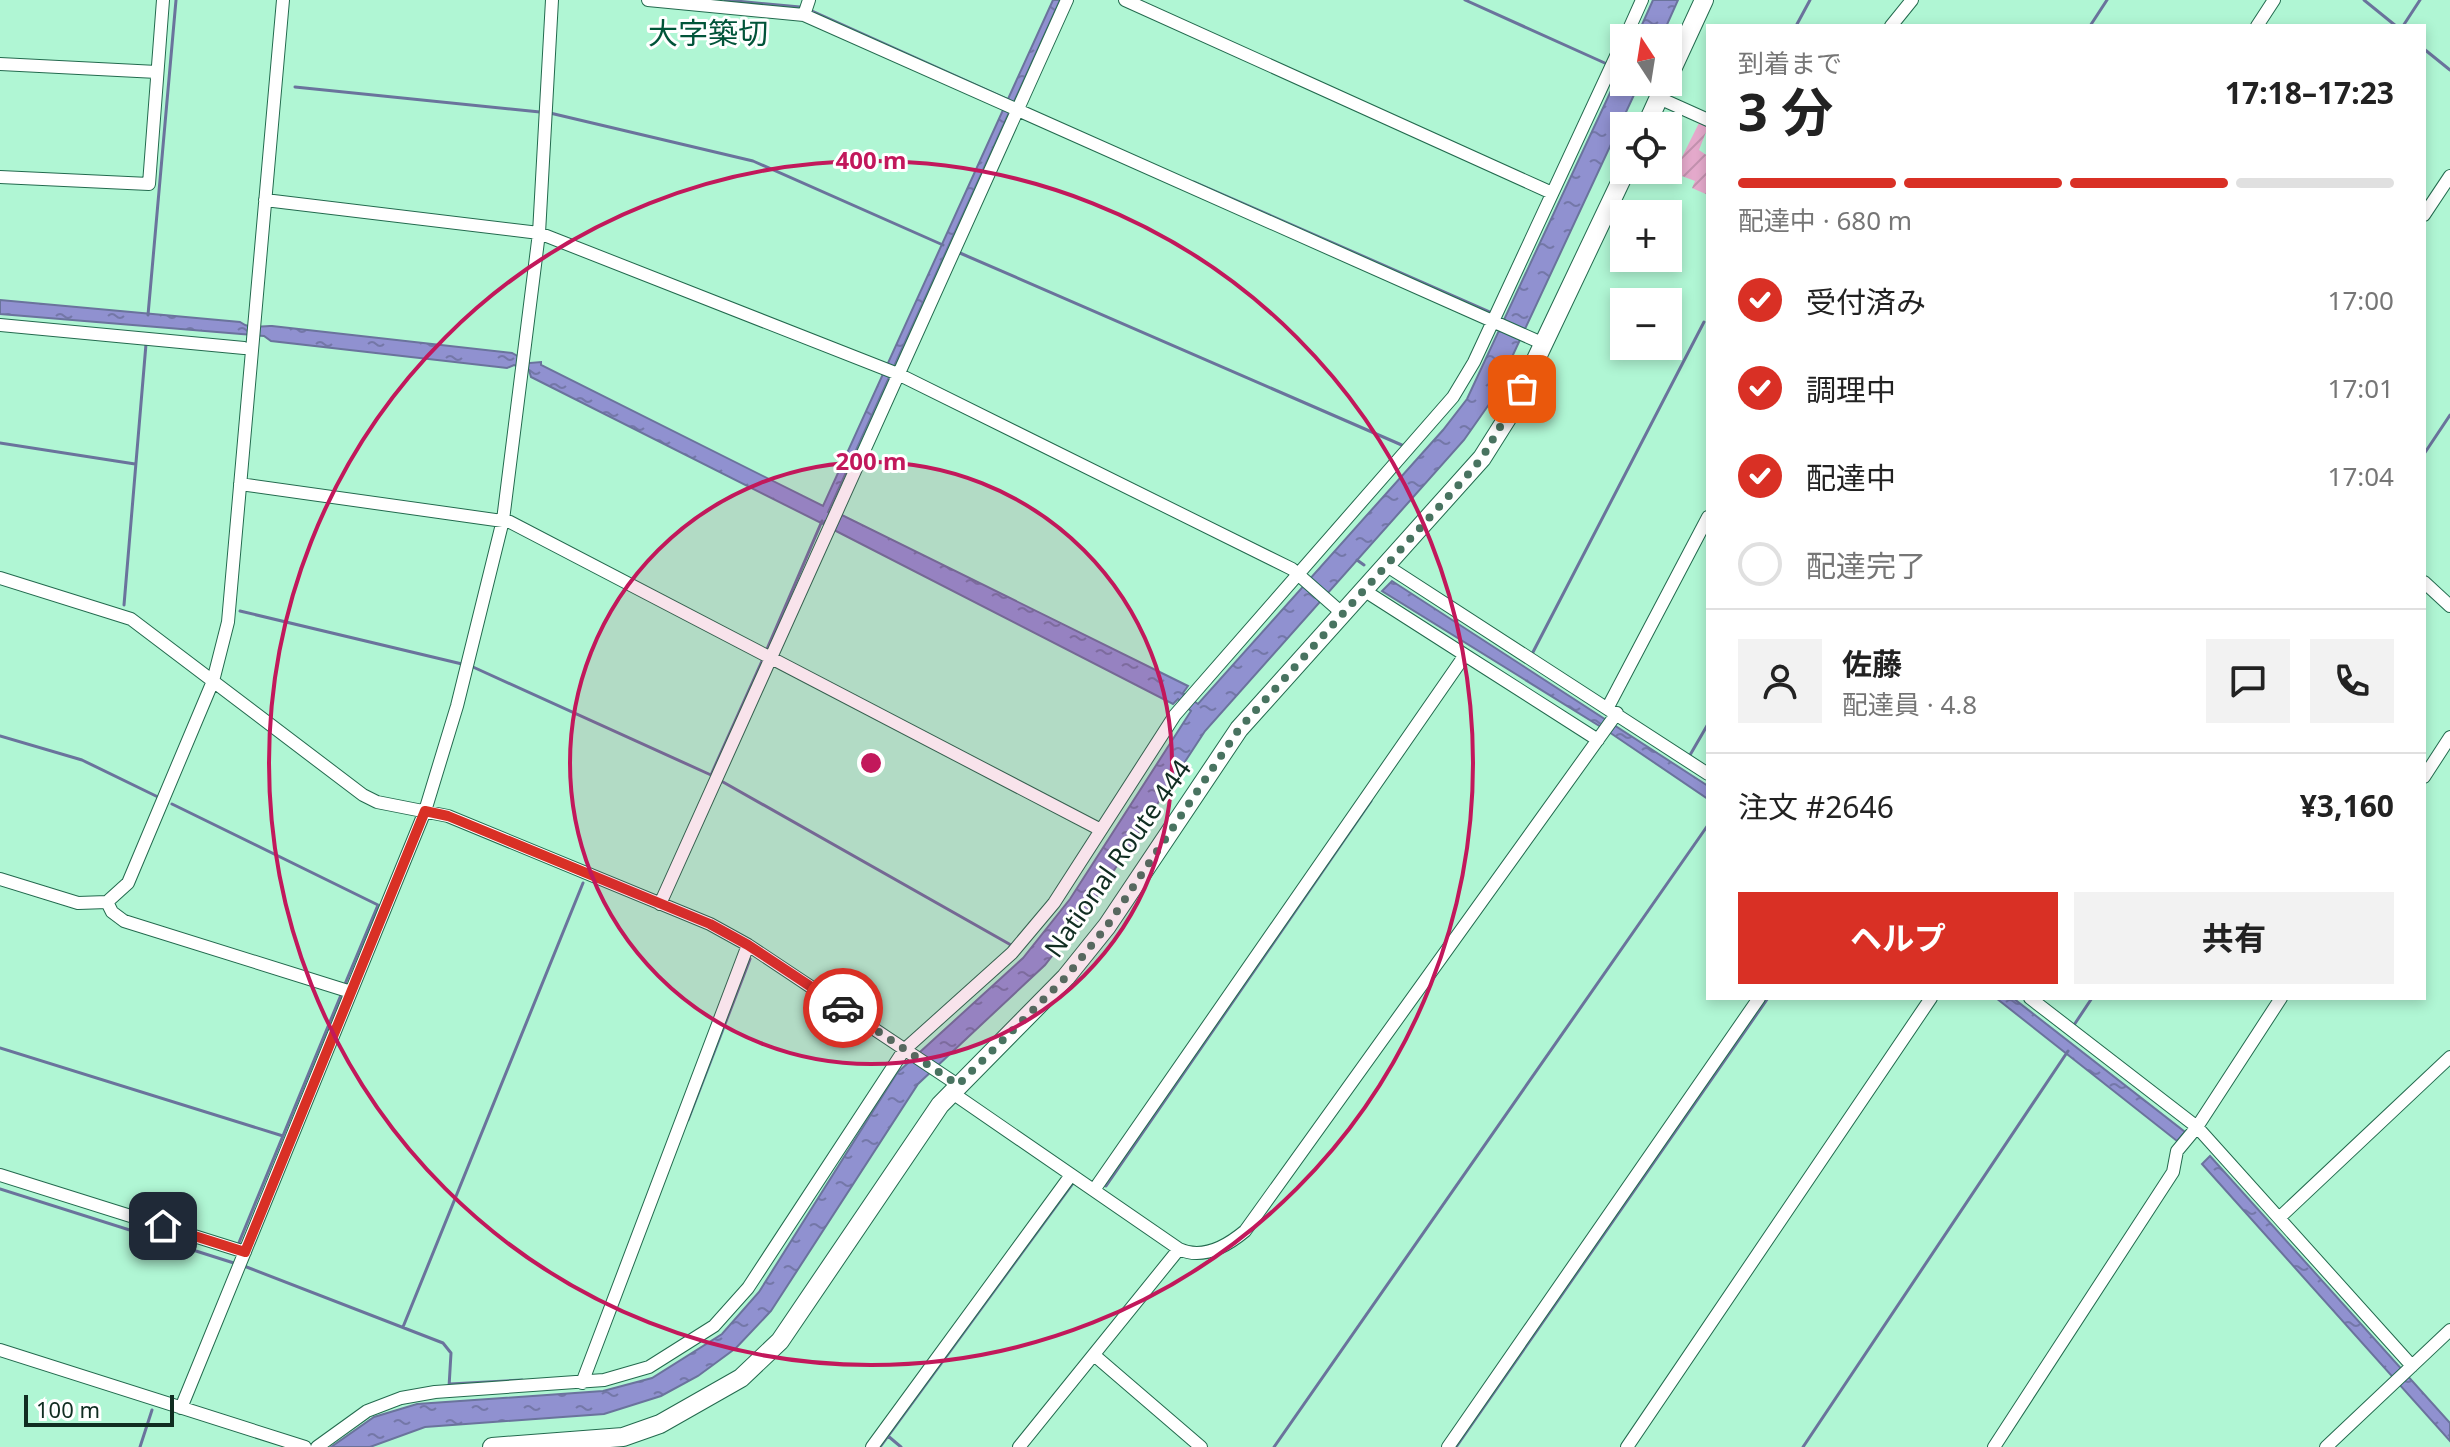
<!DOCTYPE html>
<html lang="ja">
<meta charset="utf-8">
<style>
:root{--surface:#fff;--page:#f2f2f2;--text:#222;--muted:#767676;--line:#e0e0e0;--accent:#d93025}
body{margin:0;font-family:"Noto Sans","Noto Sans JP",sans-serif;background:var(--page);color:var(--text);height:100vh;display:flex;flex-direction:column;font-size:30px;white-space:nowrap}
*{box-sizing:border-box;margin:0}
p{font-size:26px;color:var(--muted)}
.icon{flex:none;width:44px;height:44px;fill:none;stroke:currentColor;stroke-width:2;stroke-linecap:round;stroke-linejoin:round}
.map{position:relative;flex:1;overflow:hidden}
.side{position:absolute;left:1706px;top:24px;width:720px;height:976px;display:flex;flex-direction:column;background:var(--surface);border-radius:0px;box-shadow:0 4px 12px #0003}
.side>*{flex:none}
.needle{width:52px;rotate:348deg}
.controls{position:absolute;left:1610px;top:24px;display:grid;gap:16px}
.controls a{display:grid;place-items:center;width:72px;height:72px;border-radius:0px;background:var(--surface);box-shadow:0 4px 12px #0003;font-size:40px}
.scale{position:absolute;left:24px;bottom:20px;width:150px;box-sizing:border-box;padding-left:8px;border:4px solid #102d21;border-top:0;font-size:22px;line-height:28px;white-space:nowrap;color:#102d21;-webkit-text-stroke:6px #fff;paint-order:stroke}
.pin{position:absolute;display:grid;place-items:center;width:68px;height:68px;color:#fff;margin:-34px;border-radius:16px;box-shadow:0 4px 12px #0006}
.courier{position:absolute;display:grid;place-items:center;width:80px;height:80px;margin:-40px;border:6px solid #d93025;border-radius:50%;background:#fff;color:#222;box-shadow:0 2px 10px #0007}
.head em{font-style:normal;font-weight:700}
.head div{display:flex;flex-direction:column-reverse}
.head{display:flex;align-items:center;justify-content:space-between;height:136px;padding:0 32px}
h1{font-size:52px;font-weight:700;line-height:60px}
.bar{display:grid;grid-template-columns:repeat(4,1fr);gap:12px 8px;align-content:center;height:96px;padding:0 32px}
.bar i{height:10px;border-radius:6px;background:var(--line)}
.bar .on{background:var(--accent)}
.bar p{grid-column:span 4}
.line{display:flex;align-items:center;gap:20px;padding:0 32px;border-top:2px solid var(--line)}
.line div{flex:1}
.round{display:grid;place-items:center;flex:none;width:84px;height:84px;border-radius:0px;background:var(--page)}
ol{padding:0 32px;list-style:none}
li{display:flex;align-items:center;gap:24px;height:88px}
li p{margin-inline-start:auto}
li .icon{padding:8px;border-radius:50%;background:var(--accent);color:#fff;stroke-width:4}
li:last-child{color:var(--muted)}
li i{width:44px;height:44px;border:4px solid var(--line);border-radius:50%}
.action{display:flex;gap:16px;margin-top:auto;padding:16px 32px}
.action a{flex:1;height:92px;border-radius:0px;background:var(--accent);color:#fff;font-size:32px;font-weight:700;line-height:92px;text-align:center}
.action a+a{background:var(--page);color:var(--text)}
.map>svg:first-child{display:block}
.garden{fill:url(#garden-furrows)}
.water{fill:url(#water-ripples);stroke:#6a739c;stroke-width:2}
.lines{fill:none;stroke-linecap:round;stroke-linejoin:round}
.stream{stroke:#6a739c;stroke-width:3}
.minor-casing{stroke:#236a4e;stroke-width:14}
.highway-casing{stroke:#236a4e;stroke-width:20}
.minor{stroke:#fff;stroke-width:12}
.highway{stroke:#fff;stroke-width:18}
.done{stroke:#487360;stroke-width:8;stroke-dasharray:0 14.4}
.route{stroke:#d93025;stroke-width:10}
.ring{fill:none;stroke:#c2185b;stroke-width:4}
.labels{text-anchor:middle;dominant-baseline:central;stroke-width:6;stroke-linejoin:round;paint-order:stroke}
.street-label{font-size:26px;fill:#102d21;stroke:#fff}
.quarter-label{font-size:30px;fill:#015439;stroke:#fff}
.centre{fill:#c2185b;stroke:#fff;stroke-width:4}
.ring-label{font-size:24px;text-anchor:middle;font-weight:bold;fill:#c2185b;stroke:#fff;stroke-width:6;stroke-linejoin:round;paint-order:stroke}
</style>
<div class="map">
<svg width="2450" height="1447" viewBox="0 0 2450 1447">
<defs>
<pattern id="garden-furrows" width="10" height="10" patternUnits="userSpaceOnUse" patternTransform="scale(2)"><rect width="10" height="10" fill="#e6abcd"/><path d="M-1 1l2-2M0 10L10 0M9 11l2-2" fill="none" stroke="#c493b0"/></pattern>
<pattern id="water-ripples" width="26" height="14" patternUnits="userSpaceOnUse" patternTransform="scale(2)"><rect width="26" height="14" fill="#9091d0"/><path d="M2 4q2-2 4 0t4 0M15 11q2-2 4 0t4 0" fill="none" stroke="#7477a8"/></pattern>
</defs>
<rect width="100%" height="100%" fill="#b0f6d4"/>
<path class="garden" d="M1699,123L1708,127L1699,150L1708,156V195L1692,188L1695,181L1674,173Z"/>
<path class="water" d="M1053,0H1060L828,512L840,518L842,515L1188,686L1183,693L1198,704L1443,430L1467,399L1624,63V82H1640L1492,400L1464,440L1205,731L1092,904L1045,965L918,1084L771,1311L736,1348L698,1376L661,1396L604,1414L425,1427L370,1447H331L374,1417L417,1404L603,1391L652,1378L722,1334L759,1292L897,1073L1023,958L1070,899L1191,711L1178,699L1173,704L834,530L836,526L825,521L823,524L531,377L529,370L514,365L507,368L271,341L264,336L0,314V300L240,322C252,331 260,325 272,326L512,353L530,363L541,362V365L823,506Z
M1653,0H1678L1661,38H1636Z
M1392,581L1708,786V799L1609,732L1382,591Z
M1996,998H2013L2185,1132L2177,1141Z
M2210,1156L2450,1423V1441L2202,1164Z"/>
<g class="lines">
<path class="stream" d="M725,0L800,7
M1465,0L1607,64
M2364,0L2396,26
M812,11L1009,100
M1796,26L1810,0
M2090,26L2107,0
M2403,26L2420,0
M2424,49L2450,70
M295,87L540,112
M550,113L753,161L943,245
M1194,182L1490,312
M960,253L1404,446
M148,315L176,0
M0,443L135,464
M2424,454L2450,415
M1357,560L1364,565
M124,605L146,344
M240,611L462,664
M767,649L822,521
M1532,654L1704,322
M473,667L711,775L762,661
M0,736L82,760L158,797
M1690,755L1708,724
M723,782L1011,945
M172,804L378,905L345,984
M2074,1025L2092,998
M0,1048L283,1136
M688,1120L750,959
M1106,1186L1371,801
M0,1189L237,1264
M238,1245L341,995
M244,1266L443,1343L451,1353L449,1387
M403,1327L583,883
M450,1384L522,1380
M888,1436L901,1447
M140,1447L152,1410
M880,1447L1073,1183
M1274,1447L1708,825
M1456,1447L1768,998
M1803,1447L2068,1051"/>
<g class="minor-casing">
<path id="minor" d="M648,0L804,15L1544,344
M1125,0L1552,193
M804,15L809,0
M1891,26L1912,0
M2257,26L2274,0
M1625,38L1642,0
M0,64L157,72
M1659,98L1708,120
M0,177L149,184L163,0
M265,200L539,233L898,374L1292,569L1343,614
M2424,215L2450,176
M0,325L244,348
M240,484L510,522L1101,830
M1387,566L1708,774
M0,578L131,619L363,795L377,802L448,816L710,924L748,945L958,1085
M2424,582L2450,606
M1465,655L1598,740
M1608,707L1708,517
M2424,777L2450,737
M0,879L78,903L107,902L128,883L213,681L228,622L283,0
M107,902L112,912L124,921L351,992
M660,904L1067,0
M2030,998L2197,1127L2412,1366
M951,1092L1179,1249C1202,1260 1227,1246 1245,1231L1617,713
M0,1175L245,1252
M1094,1190L1465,655L1365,591
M2279,1218L2450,1057
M0,1350L305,1447
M1094,1355L1201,1447
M582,1383L748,945
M181,1408L425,811L457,706L503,520L539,233L552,0
M317,1447L367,1411L401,1398L435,1392L604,1380L649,1367L714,1326L748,1288L904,1050L1012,953L1054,903L1175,715L1453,397L1474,362L1624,39
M872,1447L1071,1175
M1019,1447L1179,1249
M1448,1447L1759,998
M1627,1447L1931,998
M1994,1447L2173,1172L2177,1151L2197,1127L2281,998
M2326,1447L2450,1330"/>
</g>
<g class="highway-casing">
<path id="highway" d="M1668,78L1704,0
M1646,126L1666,82
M492,1447L623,1437L660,1424L741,1378L780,1341L940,1105L1066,977L1107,926L1239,729L1482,458L1511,412L1626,170"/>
</g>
<use href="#minor" class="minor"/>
<use href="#highway" class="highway"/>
</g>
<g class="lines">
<path class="done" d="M843,1008L958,1085L1066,977L1107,926L1239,729L1465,478L1482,458L1522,389"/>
<path class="route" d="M163,1226L245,1252L425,811L448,816L710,924L748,945L843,1008"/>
</g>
<circle cx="871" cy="763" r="301" fill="#c2185b" fill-opacity=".12"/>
<g class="ring">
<circle cx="871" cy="763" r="301"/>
<circle cx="871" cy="763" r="602"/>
</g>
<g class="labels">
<g class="street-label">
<text transform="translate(1117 858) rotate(-55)">National Route 444</text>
</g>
<g class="quarter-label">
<text x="708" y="32">大字築切</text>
</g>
</g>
<circle cx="871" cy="763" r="12" class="centre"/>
<g class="ring-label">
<text x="871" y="169">400 m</text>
<text x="871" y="470">200 m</text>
</g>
</svg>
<div class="controls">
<a><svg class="needle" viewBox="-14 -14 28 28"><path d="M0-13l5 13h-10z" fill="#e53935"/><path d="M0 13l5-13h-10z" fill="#767676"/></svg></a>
<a><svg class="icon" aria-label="locate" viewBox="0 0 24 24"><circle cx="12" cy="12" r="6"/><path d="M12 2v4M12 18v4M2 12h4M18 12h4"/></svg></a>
<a>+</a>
<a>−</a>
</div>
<div class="scale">100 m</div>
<div class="pin" style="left:1522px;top:389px;background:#ea580c"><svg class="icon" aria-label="bag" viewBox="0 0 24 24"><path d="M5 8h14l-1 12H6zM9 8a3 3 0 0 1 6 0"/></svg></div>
<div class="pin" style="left:163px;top:1226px;background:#1f2937"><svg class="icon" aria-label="home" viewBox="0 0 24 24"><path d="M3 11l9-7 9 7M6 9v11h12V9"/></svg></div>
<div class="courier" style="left:843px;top:1008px"><svg class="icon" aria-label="car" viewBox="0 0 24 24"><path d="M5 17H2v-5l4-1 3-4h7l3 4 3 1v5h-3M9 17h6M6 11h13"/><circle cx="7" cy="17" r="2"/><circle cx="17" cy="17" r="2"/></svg></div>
<section class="side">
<div class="head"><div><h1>3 分</h1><p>到着まで</p></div><em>17:18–17:23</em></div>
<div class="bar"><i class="on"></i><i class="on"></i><i class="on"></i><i></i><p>配達中 · 680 m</p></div>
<ol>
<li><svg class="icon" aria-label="check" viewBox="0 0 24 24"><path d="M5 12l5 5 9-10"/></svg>受付済み<p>17:00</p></li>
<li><svg class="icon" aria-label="check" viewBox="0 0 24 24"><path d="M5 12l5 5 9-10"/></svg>調理中<p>17:01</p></li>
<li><svg class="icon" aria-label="check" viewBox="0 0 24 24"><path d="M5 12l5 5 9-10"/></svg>配達中<p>17:04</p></li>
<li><i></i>配達完了</li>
</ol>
<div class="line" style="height:144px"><a class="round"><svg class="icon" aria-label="person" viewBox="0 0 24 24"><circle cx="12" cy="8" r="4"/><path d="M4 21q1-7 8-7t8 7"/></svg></a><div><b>佐藤</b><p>配達員 · 4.8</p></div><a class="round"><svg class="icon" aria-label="chat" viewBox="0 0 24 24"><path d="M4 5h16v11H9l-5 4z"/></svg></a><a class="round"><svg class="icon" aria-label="phone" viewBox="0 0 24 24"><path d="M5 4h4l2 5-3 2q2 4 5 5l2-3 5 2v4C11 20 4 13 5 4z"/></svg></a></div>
<div class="line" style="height:104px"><div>注文 #2646</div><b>¥3,160</b></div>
<div class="action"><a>ヘルプ</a><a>共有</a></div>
</section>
</div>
